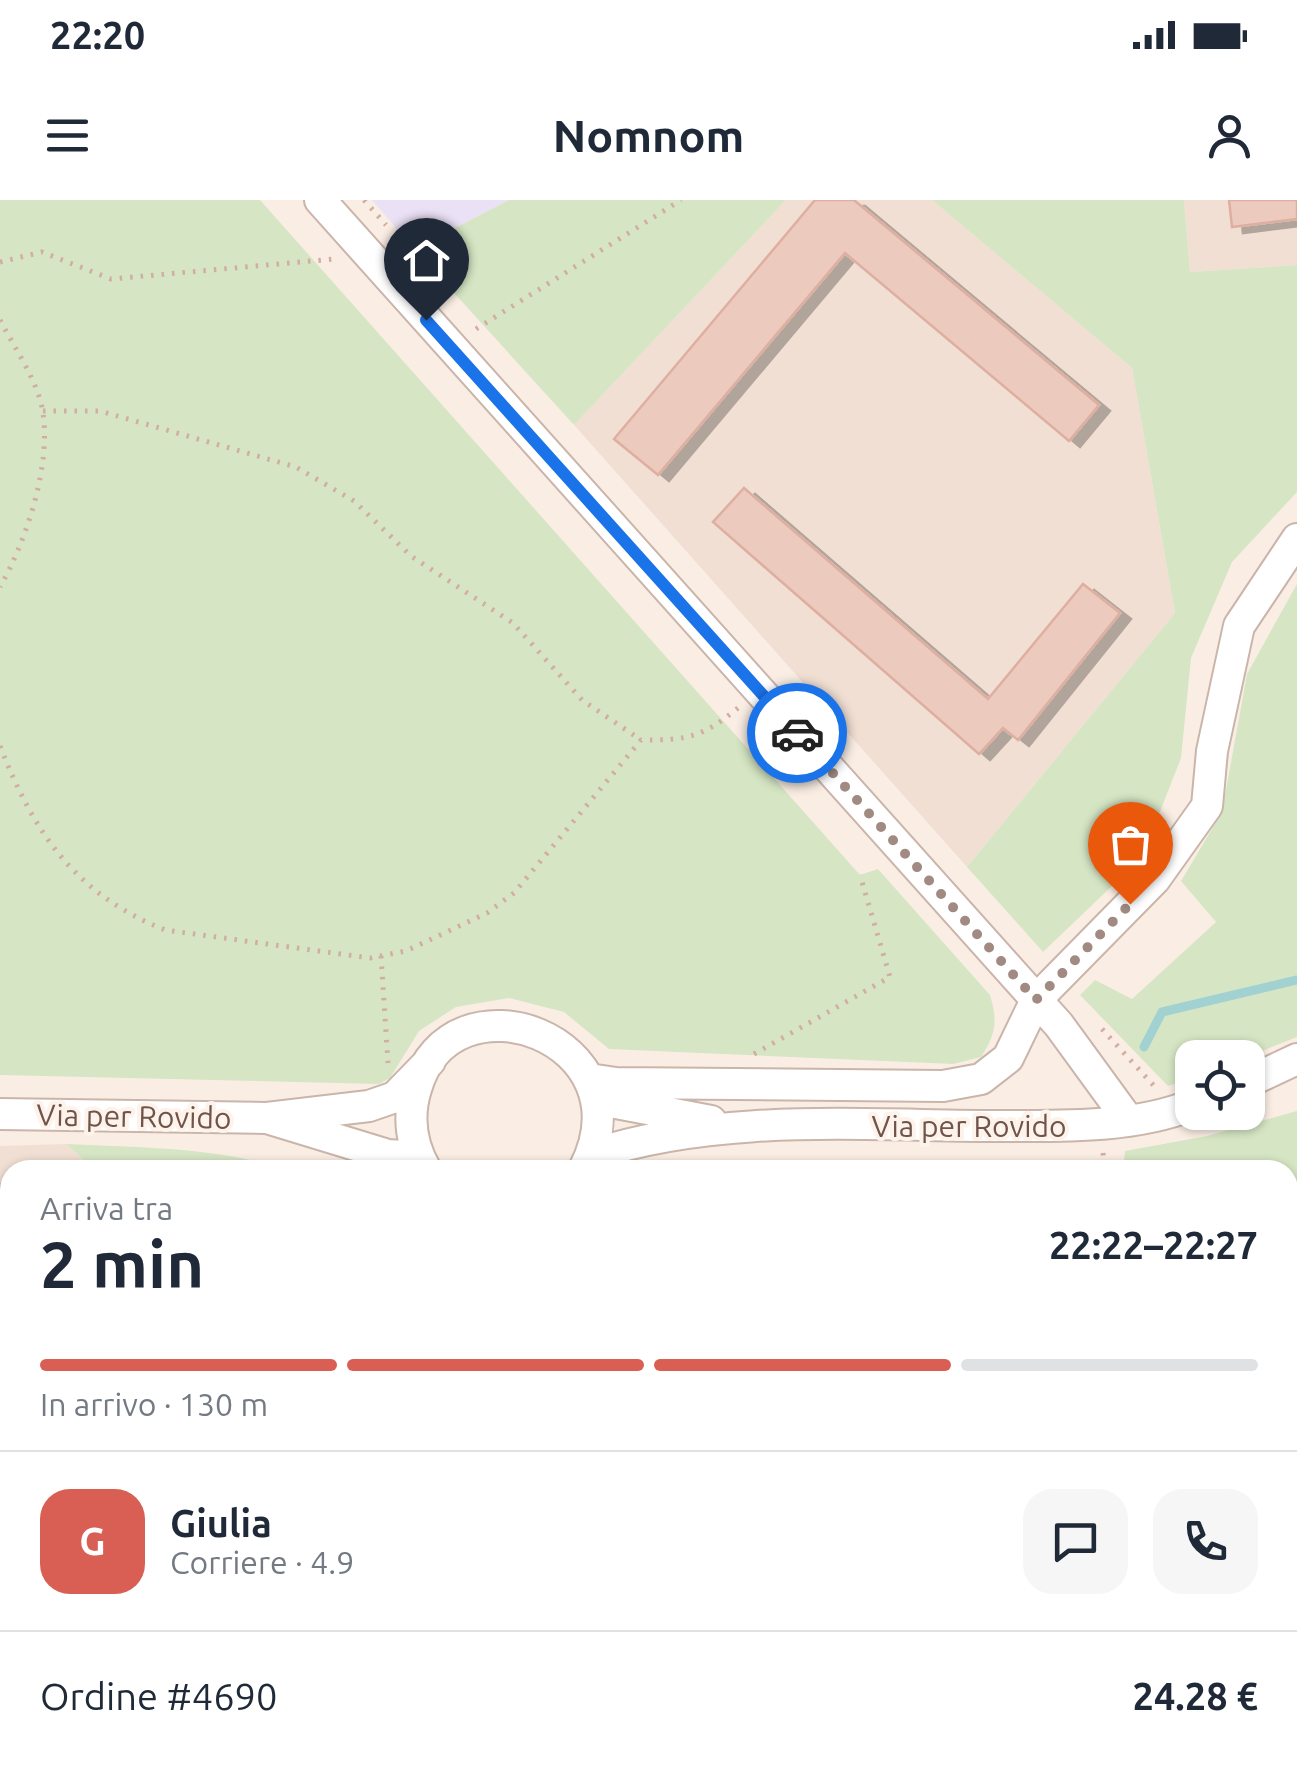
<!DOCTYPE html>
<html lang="it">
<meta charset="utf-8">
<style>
:root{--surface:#fff;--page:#f6f6f7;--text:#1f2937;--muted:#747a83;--line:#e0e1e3;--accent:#d95f54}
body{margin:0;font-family:Ubuntu,sans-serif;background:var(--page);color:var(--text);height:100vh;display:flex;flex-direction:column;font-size:38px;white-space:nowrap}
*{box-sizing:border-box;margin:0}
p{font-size:32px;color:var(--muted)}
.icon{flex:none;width:55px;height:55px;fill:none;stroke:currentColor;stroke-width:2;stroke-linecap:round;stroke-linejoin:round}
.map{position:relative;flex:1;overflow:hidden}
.side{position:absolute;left:0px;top:960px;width:1298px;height:622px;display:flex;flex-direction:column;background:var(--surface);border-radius:30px 30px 0 0;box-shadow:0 2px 8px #0004}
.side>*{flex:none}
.tools{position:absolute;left:1175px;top:840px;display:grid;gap:20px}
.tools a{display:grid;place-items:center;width:90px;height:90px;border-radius:20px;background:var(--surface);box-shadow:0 2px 8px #0004;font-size:50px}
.pin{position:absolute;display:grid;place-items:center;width:85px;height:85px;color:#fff;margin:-102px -42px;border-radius:50% 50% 50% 0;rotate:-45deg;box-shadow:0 0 10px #0007}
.pin .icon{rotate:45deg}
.courier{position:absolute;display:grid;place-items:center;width:100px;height:100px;margin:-50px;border:8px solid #1a73e8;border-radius:50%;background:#fff;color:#222;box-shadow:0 2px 12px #0007}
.summary em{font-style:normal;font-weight:700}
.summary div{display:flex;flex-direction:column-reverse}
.summary{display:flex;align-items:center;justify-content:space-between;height:170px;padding:0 40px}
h1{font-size:65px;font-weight:700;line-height:75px}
.bar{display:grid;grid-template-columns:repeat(4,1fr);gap:15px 10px;align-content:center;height:120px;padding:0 40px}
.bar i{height:12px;border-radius:8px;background:var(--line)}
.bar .current{background:var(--accent)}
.bar p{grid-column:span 4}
.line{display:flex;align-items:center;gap:25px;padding:0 40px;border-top:2px solid var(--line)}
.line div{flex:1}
.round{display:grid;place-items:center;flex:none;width:105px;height:105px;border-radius:30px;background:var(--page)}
.status{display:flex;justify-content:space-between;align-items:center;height:70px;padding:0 50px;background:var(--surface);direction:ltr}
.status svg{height:28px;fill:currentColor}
header{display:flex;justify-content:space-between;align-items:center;height:130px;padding:0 40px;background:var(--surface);font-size:45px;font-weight:700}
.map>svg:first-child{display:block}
.residential{fill:#f1dfd3}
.education{fill:#ebe1f6}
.green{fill:#d6e6c4}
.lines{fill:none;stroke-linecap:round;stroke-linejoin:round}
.stream{stroke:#a2d1d2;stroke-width:9}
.building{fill:#edcabe;stroke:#deafa0;stroke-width:2.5;filter:url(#shadow)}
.minor-casing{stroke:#cab5ab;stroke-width:34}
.path{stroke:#d1ada2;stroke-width:5;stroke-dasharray:2.5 8;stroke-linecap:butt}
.minor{stroke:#fff;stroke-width:30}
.done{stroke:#a08a81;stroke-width:10;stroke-dasharray:0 18}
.route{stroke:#1a73e8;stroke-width:12}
.labels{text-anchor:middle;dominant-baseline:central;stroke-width:8;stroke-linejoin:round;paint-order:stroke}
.street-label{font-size:30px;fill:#70544c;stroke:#fdf3ea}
</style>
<div class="status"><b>22:20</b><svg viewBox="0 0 49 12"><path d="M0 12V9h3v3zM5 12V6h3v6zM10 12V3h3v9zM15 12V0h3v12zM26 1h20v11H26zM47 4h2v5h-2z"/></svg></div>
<header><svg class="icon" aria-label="menu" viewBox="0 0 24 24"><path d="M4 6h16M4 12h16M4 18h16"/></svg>Nomnom<svg class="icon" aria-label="person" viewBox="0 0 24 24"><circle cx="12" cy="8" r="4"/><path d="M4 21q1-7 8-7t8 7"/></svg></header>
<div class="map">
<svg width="1297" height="1582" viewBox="0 0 1297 1582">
<defs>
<filter id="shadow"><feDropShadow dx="11" dy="6" stdDeviation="0" flood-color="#0004"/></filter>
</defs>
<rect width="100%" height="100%" fill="#faeee4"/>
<path class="residential" d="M786,0H932L1132,168L1175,413L967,667L574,225Z
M1184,0H1297V65L1190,72Z
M66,944L95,970H10V1572L121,1573L112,1582H0V946Z
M1297,1204V1582H945L941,1573L1288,1572V1211Z"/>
<path class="education" d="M372,0H509L414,49Z"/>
<path class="green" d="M0,0H260L860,675L878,669L990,795C998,821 996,834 981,857L953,864L609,849L564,812L509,798L456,807L419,831L390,878L379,884L0,875Z
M509,0H786L574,225L414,49Z
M932,0H1184L1190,72L1297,65V292L1232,362L1191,458L1181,558L1154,627L1111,687L1043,752L967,667L1175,413L1132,168Z
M1297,384V837L1247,857L1192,858V878L1168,886L1080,795L1095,780L1132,799L1216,722L1181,681L1222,612L1247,474Z
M1297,911V1204L1288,1211V970H1123L1125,951L1207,936Z
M66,944C138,948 216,946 285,970H95Z
M113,1573L634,1572L637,1582H105Z
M746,1573H911L914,1582H749Z"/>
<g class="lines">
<path class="stream" d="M1144,847L1162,812L1297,780"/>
</g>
<path class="building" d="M815,0H854L1099,205L1069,241L845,53L658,275L614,239Z
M1229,0H1297V19L1232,27Z
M744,288L988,499L1083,384L1120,413L1018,540L1003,528L979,554L713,322Z
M0,984H4L8,1041H0Z
M10,1158V1238L0,1229V1170Z
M10,1238V1264L0,1256Z
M1297,1238V1302L1288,1289V1245Z
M0,1327L10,1336V1407L0,1399Z
M1297,1427V1473L1288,1480V1434Z
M14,1572H92L83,1582H6Z
M975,1572H1023L1026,1582H978Z"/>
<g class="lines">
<g class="minor-casing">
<path id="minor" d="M320,0L1059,825L1129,921
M589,879L616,883L943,886L981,879L1008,858L1036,800L1155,679L1207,606L1212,551L1239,426L1297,339
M1248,882L1297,859
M595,894L616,903L711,921
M0,914L267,918L369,906L395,897L430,861
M270,919L388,955L419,957
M591,955C721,912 867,926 1003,926C1066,926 1133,928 1192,905
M426,970C411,944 407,918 416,889C451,766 651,839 584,969
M0,1088L10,1097
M1288,1349L1297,1342
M0,1459L10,1467
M0,1524L10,1512
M716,1572L720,1582
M1071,1582V1572"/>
</g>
<path class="path" d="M364,0L386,25
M0,62L42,52L111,79L334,59
M0,120C14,147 39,183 43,213C51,267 26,341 0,387
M476,129L681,0
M43,211H100L296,267L354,301L411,356L513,423L582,500L641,540
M0,546C34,633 75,694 165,730L370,758L406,751L487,713L514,693L641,540C688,540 701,538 738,508
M381,756L388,863
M1102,829L1155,887
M754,854L890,777L860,675
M1103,953L1105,970
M648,1582L655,1572"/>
<use href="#minor" class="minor"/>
</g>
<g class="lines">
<path class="done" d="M797,533L1036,800L1130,704"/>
<path class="route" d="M426,120L797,533"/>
</g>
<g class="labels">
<g class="street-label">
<text transform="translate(134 916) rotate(1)">Via per Rovido</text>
<text x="969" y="926">Via per Rovido</text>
</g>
</g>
</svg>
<div class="tools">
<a><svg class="icon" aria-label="locate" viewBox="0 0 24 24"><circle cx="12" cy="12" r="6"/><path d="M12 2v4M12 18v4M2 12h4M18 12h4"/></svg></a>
</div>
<div class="pin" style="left:1130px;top:704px;background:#ea580c"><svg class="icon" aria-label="bag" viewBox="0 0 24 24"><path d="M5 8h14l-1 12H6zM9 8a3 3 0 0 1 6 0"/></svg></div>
<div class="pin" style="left:426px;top:120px;background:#1f2937"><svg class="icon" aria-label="home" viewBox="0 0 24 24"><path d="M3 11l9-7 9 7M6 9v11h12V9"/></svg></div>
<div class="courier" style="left:797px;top:533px"><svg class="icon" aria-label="car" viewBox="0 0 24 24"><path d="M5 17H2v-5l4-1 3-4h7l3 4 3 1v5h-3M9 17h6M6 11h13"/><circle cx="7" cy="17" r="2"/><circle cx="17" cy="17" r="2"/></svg></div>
<section class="side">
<div class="summary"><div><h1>2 min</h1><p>Arriva tra</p></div><em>22:22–22:27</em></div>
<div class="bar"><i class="current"></i><i class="current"></i><i class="current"></i><i></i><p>In arrivo · 130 m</p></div>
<div class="line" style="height:180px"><b class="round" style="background:var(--accent);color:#fff">G</b><div><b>Giulia</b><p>Corriere · 4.9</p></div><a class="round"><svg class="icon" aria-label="chat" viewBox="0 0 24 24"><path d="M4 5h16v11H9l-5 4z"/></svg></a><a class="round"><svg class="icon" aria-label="phone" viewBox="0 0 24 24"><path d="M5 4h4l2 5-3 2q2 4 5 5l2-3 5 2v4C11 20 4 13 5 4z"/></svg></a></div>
<div class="line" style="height:130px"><div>Ordine #4690</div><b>24.28 €</b></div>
</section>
</div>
